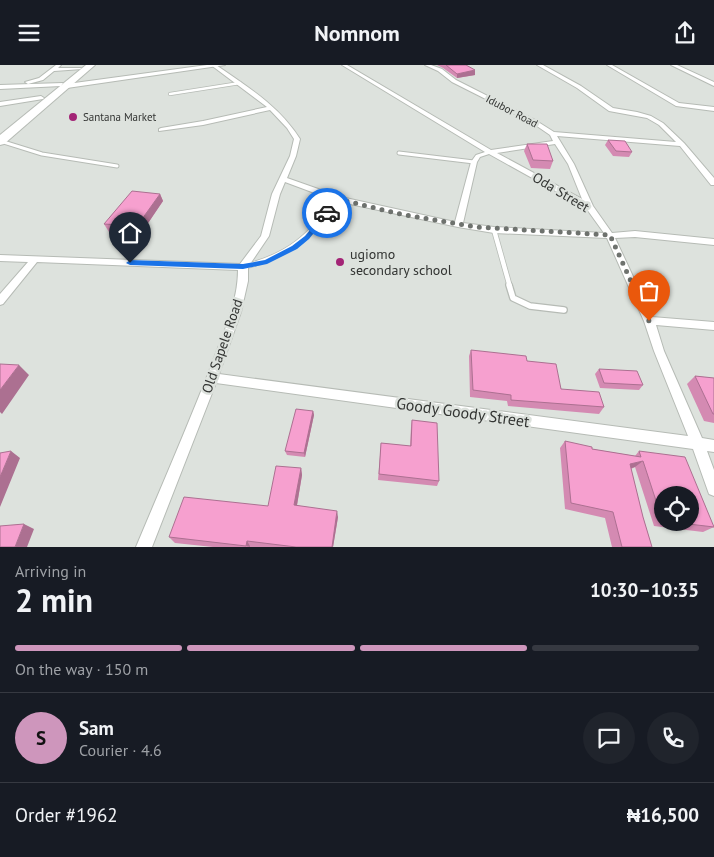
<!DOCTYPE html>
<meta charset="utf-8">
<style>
:root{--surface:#171b24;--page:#20242c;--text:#f1f3f6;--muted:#9ea1a6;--line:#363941;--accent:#ce96bc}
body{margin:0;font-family:"PT Sans",sans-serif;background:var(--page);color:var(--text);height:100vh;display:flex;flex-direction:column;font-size:19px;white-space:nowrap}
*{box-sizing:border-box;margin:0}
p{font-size:16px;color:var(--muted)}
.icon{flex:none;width:28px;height:28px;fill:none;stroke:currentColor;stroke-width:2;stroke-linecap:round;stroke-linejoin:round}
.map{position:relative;height:482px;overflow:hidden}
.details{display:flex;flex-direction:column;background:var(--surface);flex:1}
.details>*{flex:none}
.tools{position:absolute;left:654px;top:421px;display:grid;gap:10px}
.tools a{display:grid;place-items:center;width:45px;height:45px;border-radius:50%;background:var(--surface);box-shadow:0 1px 4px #0004;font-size:25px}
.pin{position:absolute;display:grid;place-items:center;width:42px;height:42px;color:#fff;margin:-51px -21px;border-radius:50% 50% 50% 0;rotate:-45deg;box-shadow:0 0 5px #0007}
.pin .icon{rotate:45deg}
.courier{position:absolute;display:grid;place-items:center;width:50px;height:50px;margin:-25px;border:4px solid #1a73e8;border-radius:50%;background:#fff;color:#222;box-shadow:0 1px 6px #0007}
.head em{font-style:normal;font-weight:600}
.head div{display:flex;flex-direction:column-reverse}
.head{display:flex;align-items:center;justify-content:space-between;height:85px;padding:0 15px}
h1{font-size:32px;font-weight:600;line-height:38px}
.bar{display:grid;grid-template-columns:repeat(4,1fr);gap:8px 5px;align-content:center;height:60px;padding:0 15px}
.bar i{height:6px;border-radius:4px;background:var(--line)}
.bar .active{background:var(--accent)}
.bar p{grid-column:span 4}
.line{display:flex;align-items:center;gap:12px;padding:0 15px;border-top:1px solid var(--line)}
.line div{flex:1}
.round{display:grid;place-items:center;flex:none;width:52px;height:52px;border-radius:26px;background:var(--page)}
header{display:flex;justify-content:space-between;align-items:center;height:65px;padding:0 15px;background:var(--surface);font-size:22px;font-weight:600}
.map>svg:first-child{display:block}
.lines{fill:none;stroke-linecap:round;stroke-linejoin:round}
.lane-far3-casing{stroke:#b6bbb5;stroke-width:4}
.lane-far2-casing{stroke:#b6bbb5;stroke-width:5}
.lane-far1-casing{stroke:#b6bbb5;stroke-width:6}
.lane-casing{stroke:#b6bbb5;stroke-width:8}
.street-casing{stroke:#b6bbb5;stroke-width:2}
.secondary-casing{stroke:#b6bbb5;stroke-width:2}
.highway-casing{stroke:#b6bbb5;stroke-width:2}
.lane-far3{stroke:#fff;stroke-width:2.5}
.lane-far2{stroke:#fff;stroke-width:3}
.lane-far1{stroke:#fff;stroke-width:4.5}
.lane{stroke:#fff;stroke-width:5.5}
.street{fill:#fff;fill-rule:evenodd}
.secondary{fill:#fff;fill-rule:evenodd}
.highway{fill:#fff;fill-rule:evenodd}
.wall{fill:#d48ab2;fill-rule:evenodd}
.shaded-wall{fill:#ac7091}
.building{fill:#f6a0cf;stroke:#ac7091}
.route{fill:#1a73e8}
.done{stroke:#6e726e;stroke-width:5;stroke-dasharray:0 9}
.poi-dot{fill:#a32476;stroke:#dde2dd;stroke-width:2}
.labels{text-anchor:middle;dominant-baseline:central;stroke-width:5;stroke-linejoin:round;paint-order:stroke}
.far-street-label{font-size:11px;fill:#333533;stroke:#dde2dd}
.far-poi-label{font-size:11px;fill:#333533;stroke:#dde2dd;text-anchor:start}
.street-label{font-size:14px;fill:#333533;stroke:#dde2dd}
.poi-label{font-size:14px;fill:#333533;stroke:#dde2dd;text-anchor:start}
.near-street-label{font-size:16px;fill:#333533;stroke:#dde2dd}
</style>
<header><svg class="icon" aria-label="menu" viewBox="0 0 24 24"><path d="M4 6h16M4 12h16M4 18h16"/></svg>Nomnom<svg class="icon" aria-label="share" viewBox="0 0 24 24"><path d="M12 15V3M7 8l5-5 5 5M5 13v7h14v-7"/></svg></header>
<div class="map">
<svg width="714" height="482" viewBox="0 0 714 482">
<rect width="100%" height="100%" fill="#dde2dd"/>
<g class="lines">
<g class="lane-far3-casing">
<path id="lane-far3" d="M170,29L240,18"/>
</g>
<g class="lane-far2-casing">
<path id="lane-far2" d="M0,76L42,89L117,101
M399,88L474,97"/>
</g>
<g class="lane-far1-casing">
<path id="lane-far1" d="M494,165L510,222
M243,202C292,190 307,172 339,134"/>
</g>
<g class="lane-casing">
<path id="lane" d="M509,220L513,233L530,241L564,245"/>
</g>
<g class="street-casing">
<path id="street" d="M56,0H61L58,3H80L82,4L54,6L43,15L28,19L25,17L39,13Z
M211,0H216C248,22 279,41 300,74L296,91L287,113L341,132L455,157L471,97L476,90L485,87L342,0H347L491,85L553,76L550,70L531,57L452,17L438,6L425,0H431L442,4L456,15L535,55L554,67L676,77L659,60L647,53L609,46L577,23L537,0H543L581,21L613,43L637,47L651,51L663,58L684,78L714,113V120H711L680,81L557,71L574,99L593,141L612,168L635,166L714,174V180L635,172L615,173L652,252L714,257V265L656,260L664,286L702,373L714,375V387L707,386L714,405V431L709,429L693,384L216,318L152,482H136C162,420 189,358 213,296C224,267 238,236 238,205L37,197L3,239L0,240V229L28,197L0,196V190L240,199L261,171L272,129L290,91L294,74L287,63L270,45L203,60L159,66V64L161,63L203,56L267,42ZM555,79L568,99L582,134L497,88ZM489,89L586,143L604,168L494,162L463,158L477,97L480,92ZM285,117L336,136L458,162L494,168L607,173L644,256L654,286L688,371L219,309L241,247L248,216V202L269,171L280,129Z
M607,0H612L679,38L714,42V46L676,41Z
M671,0H677L714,17V21Z
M63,18L61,21L0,24V20Z
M41,31L44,33L43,34L0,41V37Z"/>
</g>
<g class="secondary-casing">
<path id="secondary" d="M207,0H225L67,23L63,21L67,19Z"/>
</g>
<g class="highway-casing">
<path id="highway" d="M86,0H95L4,79L0,80V70Z"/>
</g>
<use href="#lane-far3" class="lane-far3"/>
<use href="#lane-far2" class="lane-far2"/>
<use href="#lane-far1" class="lane-far1"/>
<use href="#lane" class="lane"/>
<use href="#street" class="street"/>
<use href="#secondary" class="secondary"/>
<use href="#highway" class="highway"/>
</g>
<path class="wall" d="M437,0H466L475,10L457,13L443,3Z
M608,75L632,87L629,92L613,91L605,80Z
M527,79L553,96L550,104L531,103L524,86Z
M160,129L163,136L140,170L109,167L104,159Z
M471,285L527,296L561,324L604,342L599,349L508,341L507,336L470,332L469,291Z
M599,304L643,320L639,325L600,323L595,309Z
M695,311L714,313V358L704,356L687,319Z
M313,346L314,350L305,392L287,390L285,386Z
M412,355L439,416L437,421L378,415L381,378L410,381L411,362Z
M565,376L592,384L635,391L639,386L714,462L703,467L654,461L635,402L631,404L643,452L652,482H612L605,453L565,444L560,383ZM662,430L690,458H662Z
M301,403L302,410L297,440L338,452L333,482H213L175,478L169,472L268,441Z"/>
<path class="shaded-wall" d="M475,5V10L457,13V9Z
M160,129L163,136L140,170L137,161Z
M19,300L29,310L2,349L0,347V325Z
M313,346L314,350L305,392L304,388Z
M11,386L20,393L0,442V412Z
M643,396L635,402L622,406L630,399Z
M301,403L302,410L296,446L294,440Z
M337,446L338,452L333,482H332Z
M24,459L34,464L27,482H15Z
M247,476L250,481V482L246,481Z"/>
<path class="building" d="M446,0H466L475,5L457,9Z
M608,75L625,76L632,87L616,86Z
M527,79H547L553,96L533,95Z
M132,126L160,129L137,161L104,159Z
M471,285L526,291L527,296L556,299L561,324L599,327L604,342L511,335V330L473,325Z
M0,299L19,300L0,325Z
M599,304L637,306L643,320L604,318Z
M695,311L714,313V349H713Z
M296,344L313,346L304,388L285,386Z
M412,355L437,358L439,416L379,409L381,378L411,381Z
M565,376L592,382V384L641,392L639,386L685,392L714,462L680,458H690V430H662V454L643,396L630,399L643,452L652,482H622L613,447L571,438Z
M11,386L0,412V388Z
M276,401L301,403L294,440L337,446L332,482H296L247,476L246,481L169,472L184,432L268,441Z
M24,459L15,482H0V461Z"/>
<path class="route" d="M325,147L330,148L309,174L297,184L267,199L243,204L130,200L126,198L130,195L243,199L265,195L292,181L305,171Z"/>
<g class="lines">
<path class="done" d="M327,148L338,134L400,149L476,162L610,170L649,256"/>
</g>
<g class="poi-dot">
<circle cx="73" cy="52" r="5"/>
<circle cx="340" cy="197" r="5"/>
</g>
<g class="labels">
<g class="far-street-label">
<text transform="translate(512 46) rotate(28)">Idubor Road</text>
</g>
<g class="far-poi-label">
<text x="83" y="52">Santana Market</text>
</g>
<g class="street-label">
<text transform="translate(561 127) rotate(31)">Oda Street</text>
<text transform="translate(222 281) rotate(-71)">Old Sapele Road</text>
</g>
<g class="poi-label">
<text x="350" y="189">ugiomo<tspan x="350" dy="16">secondary school</tspan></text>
</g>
<g class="near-street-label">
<text transform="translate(463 347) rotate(8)">Goody Goody Street</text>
</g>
</g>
</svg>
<div class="tools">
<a><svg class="icon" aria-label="locate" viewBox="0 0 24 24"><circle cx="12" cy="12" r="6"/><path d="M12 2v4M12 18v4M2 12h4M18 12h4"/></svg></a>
</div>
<div class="pin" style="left:649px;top:256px;background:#ea580c"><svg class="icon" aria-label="bag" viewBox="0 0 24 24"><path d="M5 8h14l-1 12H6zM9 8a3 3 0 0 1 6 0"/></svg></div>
<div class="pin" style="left:130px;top:198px;background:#1f2937"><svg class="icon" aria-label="home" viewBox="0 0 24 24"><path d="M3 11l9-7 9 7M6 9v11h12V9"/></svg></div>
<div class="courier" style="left:327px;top:148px"><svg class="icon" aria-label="car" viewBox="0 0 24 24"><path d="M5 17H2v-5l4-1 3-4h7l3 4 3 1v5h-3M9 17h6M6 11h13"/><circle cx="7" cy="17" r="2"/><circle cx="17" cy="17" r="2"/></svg></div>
</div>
<section class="details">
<div class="head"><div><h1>2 min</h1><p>Arriving in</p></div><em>10:30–10:35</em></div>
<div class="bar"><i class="active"></i><i class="active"></i><i class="active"></i><i></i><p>On the way · 150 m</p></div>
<div class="line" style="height:90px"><b class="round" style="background:var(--accent);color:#111">S</b><div><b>Sam</b><p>Courier · 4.6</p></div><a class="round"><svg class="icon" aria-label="chat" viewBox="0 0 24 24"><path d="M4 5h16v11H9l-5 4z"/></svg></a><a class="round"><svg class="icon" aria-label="phone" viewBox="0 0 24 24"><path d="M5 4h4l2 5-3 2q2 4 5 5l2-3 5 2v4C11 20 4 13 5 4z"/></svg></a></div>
<div class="line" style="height:65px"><div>Order #1962</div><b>₦16,500</b></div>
</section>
